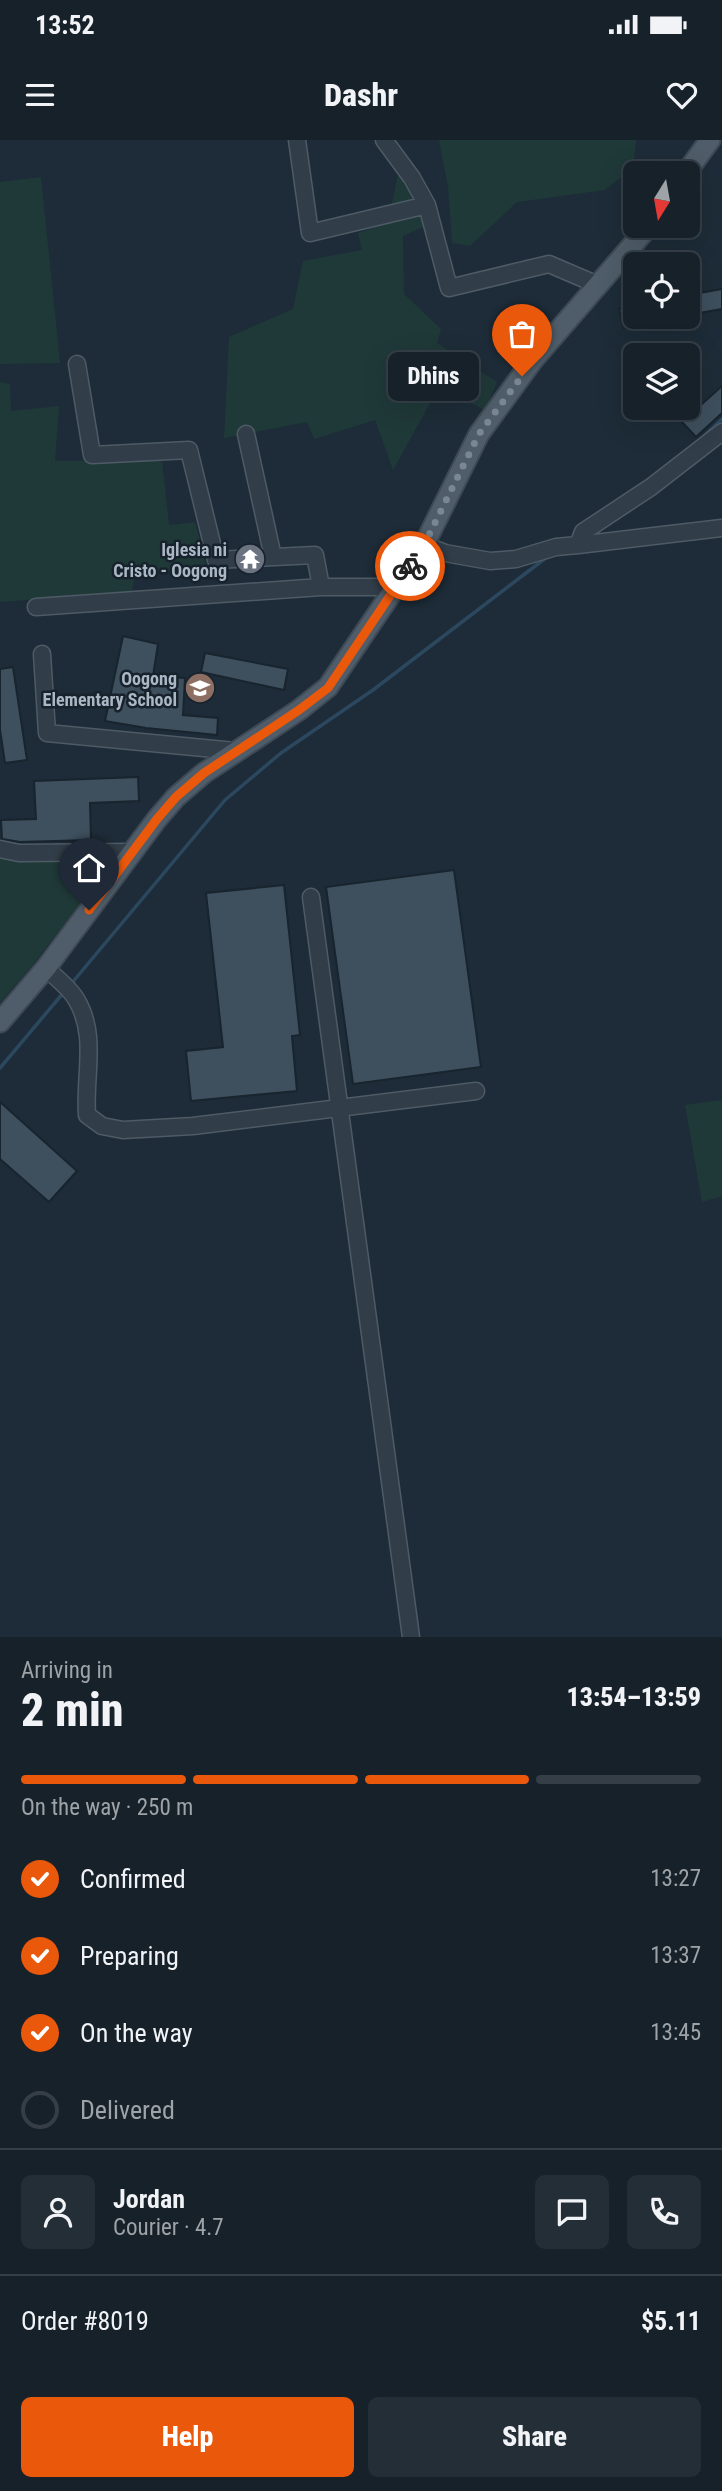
<!DOCTYPE html>
<meta charset="utf-8">
<style>
:root{--surface:#16212a;--page:#232e36;--text:#f1f3f6;--muted:#9ea3a8;--line:#353e47;--accent:#ea580c}
body{margin:0;font-family:"Roboto Condensed",sans-serif;background:var(--page);color:var(--text);height:100vh;display:flex;flex-direction:column;font-size:26px;white-space:nowrap}
*{box-sizing:border-box;margin:0}
p{font-size:23px;color:var(--muted)}
.icon{flex:none;width:38px;height:38px;fill:none;stroke:currentColor;stroke-width:2;stroke-linecap:round;stroke-linejoin:round}
.map{position:relative;height:1497px;overflow:hidden}
.panel{display:flex;flex-direction:column;background:var(--surface);flex:1}
.panel>*{flex:none}
.needle{width:46px;rotate:191deg}
.fabs{position:absolute;left:623px;top:21px;display:grid;gap:14px}
.fabs a{display:grid;place-items:center;width:77px;height:77px;border-radius:10px;background:var(--surface);box-shadow:0 7px 28px #0002,0 0 0 2px var(--line);font-size:35px}
.pin{position:absolute;display:grid;place-items:center;width:60px;height:60px;color:#fff;margin:-72px -30px;border-radius:50% 50% 50% 0;rotate:-45deg;box-shadow:0 0 7px #0007}
.pin .icon{rotate:45deg}
.courier{position:absolute;display:grid;place-items:center;width:70px;height:70px;margin:-35px;border:5px solid #ea580c;border-radius:50%;background:#fff;color:#222;box-shadow:0 2px 9px #0007}
.bubble{position:absolute;height:49px;border-radius:10px;background:var(--surface);box-shadow:0 7px 28px #0002,0 0 0 2px var(--line);font-size:23px;font-weight:800;line-height:49px;text-align:center}
.headline em{font-style:normal;font-weight:800}
.headline div{display:flex;flex-direction:column-reverse}
.headline{display:flex;align-items:center;justify-content:space-between;height:119px;padding:0 21px}
h1{font-size:46px;font-weight:800;line-height:52px}
.bar{display:grid;grid-template-columns:repeat(4,1fr);gap:10px 7px;align-content:center;height:84px;padding:0 21px}
.bar i{height:9px;border-radius:5px;background:var(--line)}
.bar .on{background:var(--accent)}
.bar p{grid-column:span 4}
.line{display:flex;align-items:center;gap:18px;padding:0 21px;border-top:2px solid var(--line)}
.line div{flex:1}
.round{display:grid;place-items:center;flex:none;width:74px;height:74px;border-radius:10px;background:var(--page)}
ol{padding:0 21px;list-style:none}
li{display:flex;align-items:center;gap:21px;height:77px}
li p{margin-inline-start:auto}
li .icon{padding:7px;border-radius:50%;background:var(--accent);color:#fff;stroke-width:4}
li:last-child{color:var(--muted)}
li i{width:38px;height:38px;border:4px solid var(--line);border-radius:50%}
.action{display:flex;gap:14px;margin-top:auto;padding:14px 21px}
.action a{flex:1;height:80px;border-radius:10px;background:var(--accent);color:#fff;font-size:28px;font-weight:800;line-height:80px;text-align:center}
.action a+a{background:var(--page);color:var(--text)}
.status{display:flex;justify-content:space-between;align-items:center;height:49px;padding:0 35px;background:var(--surface);direction:ltr}
.status svg{height:19px;fill:currentColor}
header{display:flex;justify-content:space-between;align-items:center;height:91px;padding:0 21px;background:var(--surface);font-size:32px;font-weight:800}
.map>svg:first-child{display:block}
.green{fill:#1f3938}
.lines{fill:none;stroke-linecap:round;stroke-linejoin:round}
.stream{stroke:#2c485f;stroke-width:3.5}
.building{fill:#3e4f5d;stroke:#18242e;stroke-width:2}
.minor-casing{stroke:#4e5b66;stroke-width:19}
.major-casing{stroke:#3d4954;stroke-width:23}
.minor{stroke:#313d48;stroke-width:16}
.major{stroke:#4e5d69;stroke-width:19}
.done{stroke:#798794;stroke-width:7;stroke-dasharray:0 12.6}
.route{stroke:#ea580c;stroke-width:9}
.labels{text-anchor:middle;dominant-baseline:central;stroke-width:5;stroke-linejoin:round;paint-order:stroke}
.poi-label{font-size:18px;font-weight:bold;fill:#aab8c6;stroke:#17222c;text-anchor:end}
</style>
<div class="status"><b>13:52</b><svg viewBox="0 0 49 12"><path d="M0 12V9h3v3zM5 12V6h3v6zM10 12V3h3v9zM15 12V0h3v12zM26 1h20v11H26zM47 4h2v5h-2z"/></svg></div>
<header><svg class="icon" aria-label="menu" viewBox="0 0 24 24"><path d="M4 6h16M4 12h16M4 18h16"/></svg>Dashr<svg class="icon" aria-label="heart" viewBox="0 0 24 24"><path d="M12 20l-8-8c-3-5 5-10 8-4 3-6 11-1 8 4z"/></svg></header>
<div class="map">
<svg width="722" height="1497" viewBox="0 0 722 1497">
<rect width="100%" height="100%" fill="#1d2c38"/>
<path class="green" d="M439,0H636L633,28L605,50L517,62L470,106L452,103L448,47Z
M398,34L413,52L425,86L403,96L404,154L441,189L437,203L497,242L485,270L439,247L393,330L375,280L314,299L307,282L224,298L229,197L293,169L303,121L362,110L358,93L388,83Z
M41,37L60,223L0,224V42Z
M0,242L10,244L11,271L59,266L55,321H162L169,385L195,382L207,429L135,434L132,452L0,462Z
M0,717L113,720L35,822L0,863Z
M722,960V1056L702,1062L685,965Z"/>
<g class="lines">
<path class="stream" d="M703,297L722,279
M71,844L225,660L281,613L373,550L547,417
M0,928L64,852"/>
</g>
<path class="building" d="M722,149V169L688,175V155Z
M635,165V185L623,188L619,169Z
M722,246V273L696,297L682,282Z
M123,496L158,504L153,536L185,538L183,575L218,578L217,595L146,588L105,581Z
M205,513L288,529L284,550L201,532Z
M13,527L27,620L5,623L0,590V529Z
M138,637L139,661L90,663L91,700L20,702L2,699L1,680L36,679L34,641Z
M454,730L481,927L353,944L326,747Z
M284,745L300,895L292,896L297,951L191,961L186,911L223,907L206,753Z
M0,962L77,1031L49,1062L0,1019Z"/>
<g class="lines">
<g class="minor-casing">
<path id="minor" d="M297,0L310,93L427,65
M384,0L412,38L427,65L449,148L549,124L598,145
M77,224L92,315L189,310L216,420L315,415L321,447
M722,292L651,347L583,392L578,405L722,388
M246,294L273,417
M424,405L445,413L490,421L516,419L556,407L578,405
M36,467L321,447H396
M42,514L47,593L235,611
M0,709L19,713L132,712
M311,757L411,1497
M46,828C56,838 69,847 76,859C98,895 84,935 87,975L102,986L123,990L193,986L476,951"/>
</g>
<g class="major-casing">
<path id="major" d="M686,33L710,0
M0,882L46,828L157,679L176,657L204,633L299,570L328,547L424,405L479,294L533,220L649,86"/>
</g>
<use href="#minor" class="minor"/>
<use href="#major" class="major"/>
</g>
<g class="lines">
<path class="done" d="M410,426L424,405L479,294L522,236"/>
<path class="route" d="M89,770L157,679L176,657L204,633L299,570L328,548L410,426"/>
</g>
<defs>
<g id="temple-disc" transform="scale(1.575)"><circle r="9.5" fill="#6b7280" stroke="#17222c"/><path d="M0-6L5-2H3V0L6.5 2.5H4V6H1.5V3h-3V6H-4V2.5H-6.5L-3 0V-2H-5Z" fill="#fff"/></g>
<g id="school-disc" transform="scale(1.575)"><circle r="9.5" fill="#8d6e63" stroke="#17222c"/><path d="M0-5L7-2L0 1L-7-2ZM-4 1L0 2.5L4 1V4Q0 6-4 4Z" fill="#fff"/></g>
</defs>
<g fill-rule="evenodd">
<use href="#temple-disc" x="250" y="419"/>
<use href="#school-disc" x="200" y="548"/>
</g>
<g class="labels">
<g class="poi-label">
<text x="227" y="409">Iglesia ni<tspan x="227" dy="21">Cristo - Oogong</tspan></text>
<text x="177" y="538">Oogong<tspan x="177" dy="21">Elementary School</tspan></text>
</g>
</g>
</svg>
<div class="fabs">
<a><svg class="needle" viewBox="-14 -14 28 28"><path d="M0-13l5 13h-10z" fill="#e53935"/><path d="M0 13l5-13h-10z" fill="#9ea3a8"/></svg></a>
<a><svg class="icon" aria-label="locate" viewBox="0 0 24 24"><circle cx="12" cy="12" r="6"/><path d="M12 2v4M12 18v4M2 12h4M18 12h4"/></svg></a>
<a><svg class="icon" aria-label="layers" viewBox="0 0 24 24"><path d="M12 4l9 5-9 5-9-5zM3 14l9 5 9-5"/></svg></a>
</div>
<div class="pin" style="left:522px;top:236px;background:#ea580c"><svg class="icon" aria-label="bag" viewBox="0 0 24 24"><path d="M5 8h14l-1 12H6zM9 8a3 3 0 0 1 6 0"/></svg></div>
<div class="pin" style="left:89px;top:770px;background:#1f2937"><svg class="icon" aria-label="home" viewBox="0 0 24 24"><path d="M3 11l9-7 9 7M6 9v11h12V9"/></svg></div>
<div class="courier" style="left:410px;top:426px"><svg class="icon" aria-label="bike" viewBox="0 0 24 24"><circle cx="6" cy="16" r="4"/><circle cx="18" cy="16" r="4"/><path d="M6 16l4-8h5l3 8M10 8l3 8H6M13 5h3"/></svg></div>
<div class="bubble" style="left:388px;top:212px;width:91px">Dhins</div>
</div>
<section class="panel">
<div class="headline"><div><h1>2 min</h1><p>Arriving in</p></div><em>13:54–13:59</em></div>
<div class="bar"><i class="on"></i><i class="on"></i><i class="on"></i><i></i><p>On the way · 250 m</p></div>
<ol>
<li><svg class="icon" aria-label="check" viewBox="0 0 24 24"><path d="M5 12l5 5 9-10"/></svg>Confirmed<p>13:27</p></li>
<li><svg class="icon" aria-label="check" viewBox="0 0 24 24"><path d="M5 12l5 5 9-10"/></svg>Preparing<p>13:37</p></li>
<li><svg class="icon" aria-label="check" viewBox="0 0 24 24"><path d="M5 12l5 5 9-10"/></svg>On the way<p>13:45</p></li>
<li><i></i>Delivered</li>
</ol>
<div class="line" style="height:126px"><a class="round"><svg class="icon" aria-label="person" viewBox="0 0 24 24"><circle cx="12" cy="8" r="4"/><path d="M4 21q1-7 8-7t8 7"/></svg></a><div><b>Jordan</b><p>Courier · 4.7</p></div><a class="round"><svg class="icon" aria-label="chat" viewBox="0 0 24 24"><path d="M4 5h16v11H9l-5 4z"/></svg></a><a class="round"><svg class="icon" aria-label="phone" viewBox="0 0 24 24"><path d="M5 4h4l2 5-3 2q2 4 5 5l2-3 5 2v4C11 20 4 13 5 4z"/></svg></a></div>
<div class="line" style="height:91px"><div>Order #8019</div><b>$5.11</b></div>
<div class="action"><a>Help</a><a>Share</a></div>
</section>
